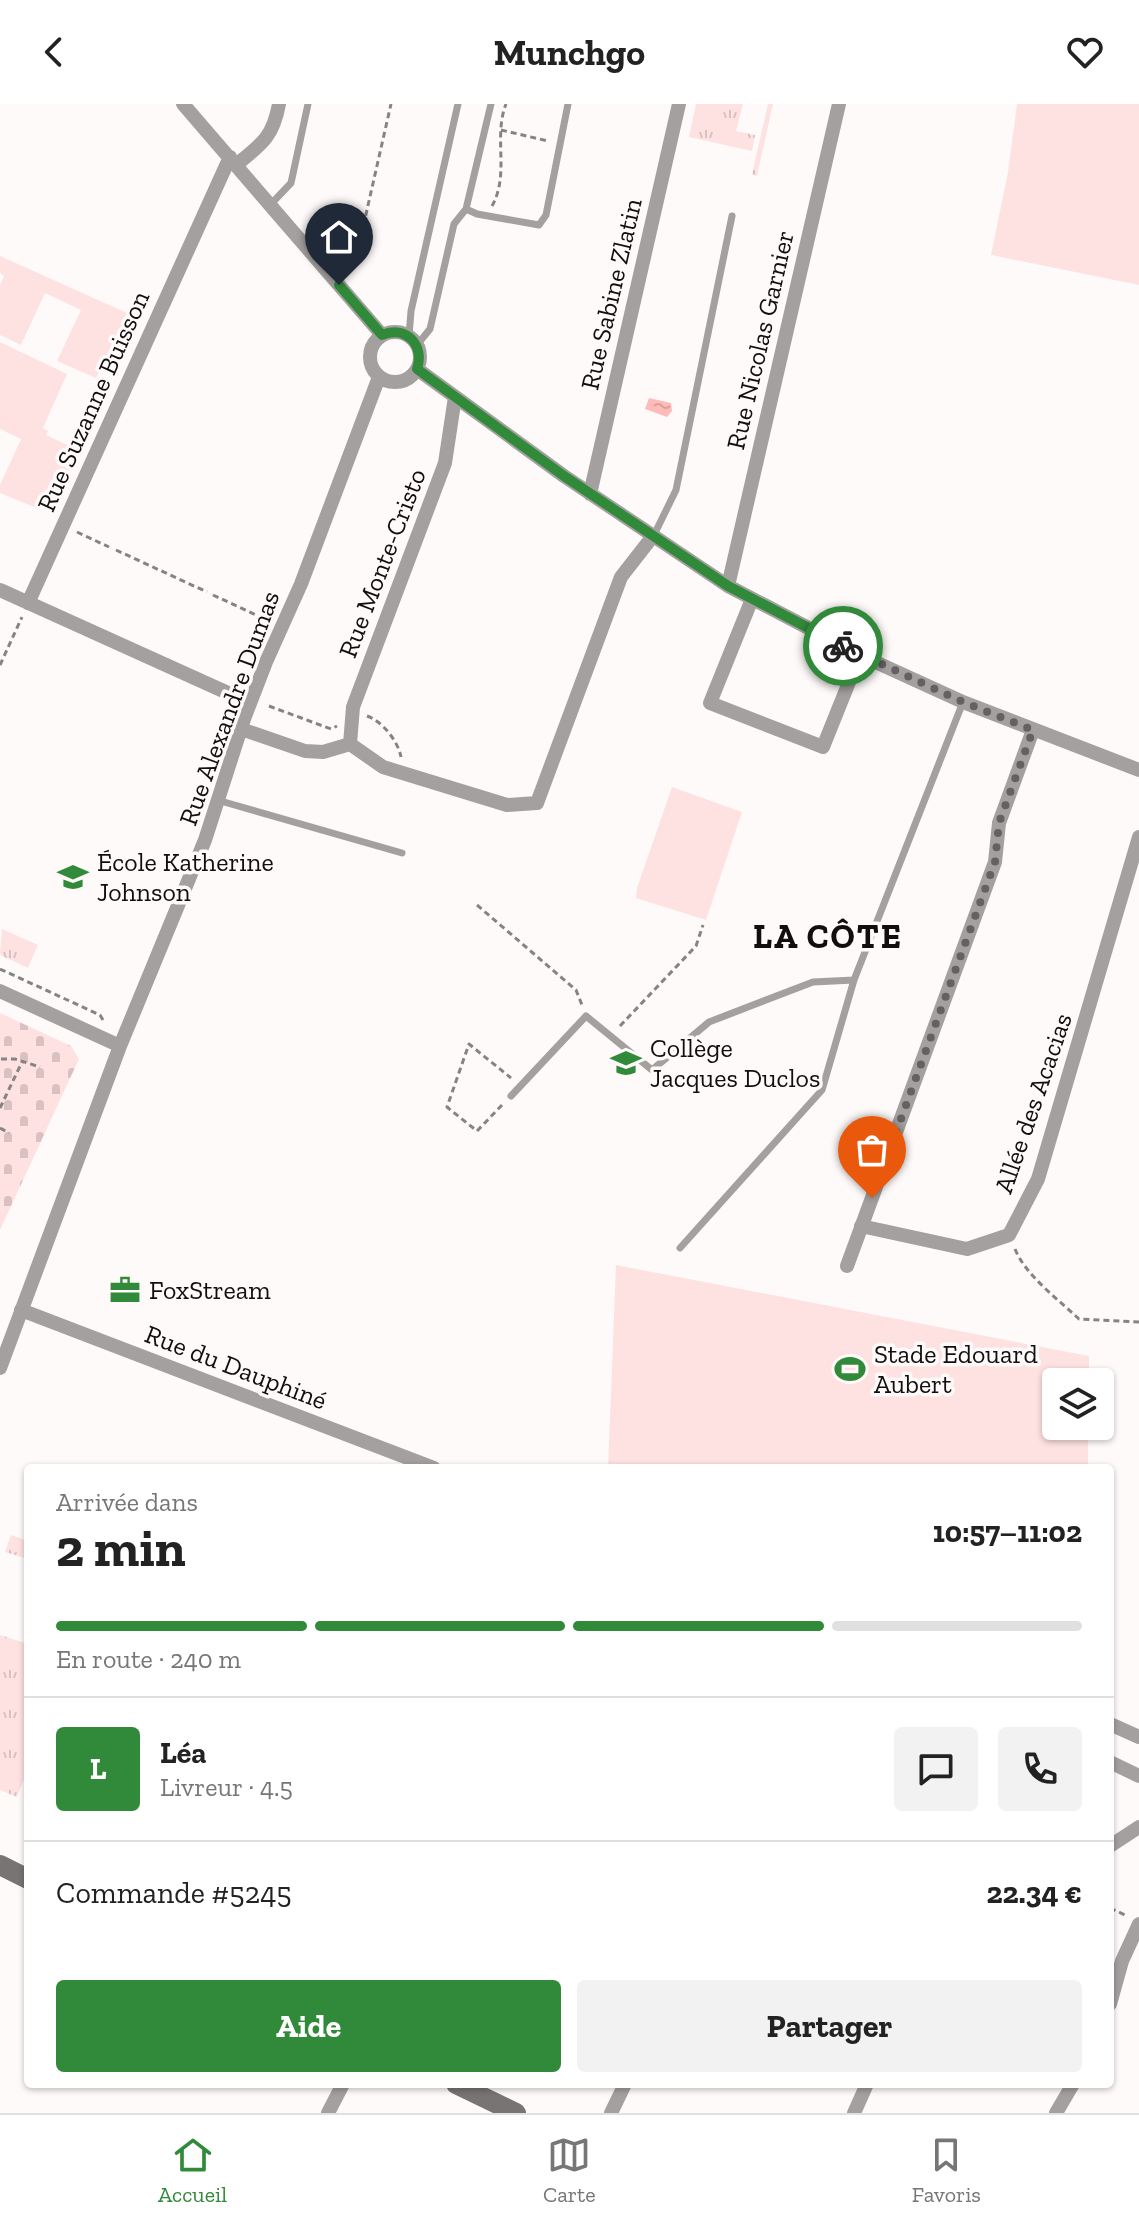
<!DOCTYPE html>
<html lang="fr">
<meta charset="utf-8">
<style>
:root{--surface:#fff;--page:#f2f2f2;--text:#222;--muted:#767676;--line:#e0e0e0;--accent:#318a39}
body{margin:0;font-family:"Zilla Slab",serif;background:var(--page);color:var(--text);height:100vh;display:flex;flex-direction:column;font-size:30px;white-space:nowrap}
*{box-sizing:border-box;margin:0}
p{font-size:26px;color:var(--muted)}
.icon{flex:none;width:44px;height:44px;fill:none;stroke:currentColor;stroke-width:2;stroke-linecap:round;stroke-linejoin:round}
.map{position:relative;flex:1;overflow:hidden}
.details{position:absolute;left:24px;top:1360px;width:1090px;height:624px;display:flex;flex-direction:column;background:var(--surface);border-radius:8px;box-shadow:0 2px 6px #0004}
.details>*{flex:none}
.controls{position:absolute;left:1042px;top:1264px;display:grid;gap:16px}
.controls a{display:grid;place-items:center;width:72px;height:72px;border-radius:8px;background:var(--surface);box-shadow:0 2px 6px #0004;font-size:40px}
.pin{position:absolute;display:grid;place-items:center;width:68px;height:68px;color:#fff;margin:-82px -34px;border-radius:50% 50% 50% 0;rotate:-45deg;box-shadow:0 0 8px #0007}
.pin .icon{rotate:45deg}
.courier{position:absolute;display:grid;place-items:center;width:80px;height:80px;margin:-40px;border:6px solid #318a39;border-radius:50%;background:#fff;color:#222;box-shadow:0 2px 10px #0007}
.headline em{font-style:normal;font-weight:700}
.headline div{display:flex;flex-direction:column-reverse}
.headline{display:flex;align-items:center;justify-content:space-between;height:136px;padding:0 32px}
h1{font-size:52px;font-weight:700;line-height:60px}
.bar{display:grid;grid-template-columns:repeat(4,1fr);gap:12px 8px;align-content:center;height:96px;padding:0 32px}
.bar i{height:10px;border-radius:6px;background:var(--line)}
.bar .on{background:var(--accent)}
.bar p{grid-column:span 4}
.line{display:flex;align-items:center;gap:20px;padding:0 32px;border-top:2px solid var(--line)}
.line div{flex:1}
.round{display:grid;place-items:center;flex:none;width:84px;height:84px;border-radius:8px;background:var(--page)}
.primary-button{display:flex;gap:16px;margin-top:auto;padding:16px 32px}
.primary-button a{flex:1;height:92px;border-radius:8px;background:var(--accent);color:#fff;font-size:32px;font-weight:700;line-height:92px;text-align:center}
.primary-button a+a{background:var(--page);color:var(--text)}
header{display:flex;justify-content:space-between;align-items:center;height:104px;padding:0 32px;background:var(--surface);font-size:36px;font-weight:700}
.menu{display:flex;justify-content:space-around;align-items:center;height:112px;border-top:2px solid var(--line);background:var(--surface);font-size:22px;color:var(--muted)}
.menu a{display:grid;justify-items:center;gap:4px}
.menu .on{color:var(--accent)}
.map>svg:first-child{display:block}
.grass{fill:url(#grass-tufts)}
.cemetery{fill:url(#cemetery-stones)}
.garden{fill:#fde2e1}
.water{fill:url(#water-ripples)}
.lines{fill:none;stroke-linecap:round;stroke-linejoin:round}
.path{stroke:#868383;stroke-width:3;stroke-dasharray:6 4;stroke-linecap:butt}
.lane{stroke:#a3a09f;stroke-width:7}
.street{stroke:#a3a09f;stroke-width:14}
.secondary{stroke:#787474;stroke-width:20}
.done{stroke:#636161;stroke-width:8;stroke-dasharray:0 14.4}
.route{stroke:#318a39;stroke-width:10}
.labels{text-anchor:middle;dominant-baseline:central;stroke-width:7;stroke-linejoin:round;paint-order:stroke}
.street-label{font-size:26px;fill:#100e0e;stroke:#fefafa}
.poi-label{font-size:26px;fill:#100e0e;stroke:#fefafa;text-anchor:start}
.district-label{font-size:34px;font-weight:bold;letter-spacing:2px;fill:#100e0e;stroke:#fefafa}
</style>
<header><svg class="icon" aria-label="back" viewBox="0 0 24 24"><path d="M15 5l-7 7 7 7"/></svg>Munchgo<svg class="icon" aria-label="heart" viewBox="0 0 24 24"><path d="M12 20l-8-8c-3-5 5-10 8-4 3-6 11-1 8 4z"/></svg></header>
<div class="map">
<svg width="1139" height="2009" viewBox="0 0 1139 2009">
<defs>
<pattern id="grass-tufts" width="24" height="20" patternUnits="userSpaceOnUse" patternTransform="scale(2)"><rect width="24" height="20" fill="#fde2e1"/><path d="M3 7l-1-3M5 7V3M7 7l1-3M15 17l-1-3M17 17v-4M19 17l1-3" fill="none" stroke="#d8c1c0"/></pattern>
<pattern id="cemetery-stones" width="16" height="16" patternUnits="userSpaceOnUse" patternTransform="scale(2)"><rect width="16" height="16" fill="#fde2e1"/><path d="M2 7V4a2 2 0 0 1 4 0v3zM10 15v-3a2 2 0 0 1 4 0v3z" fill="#d8c1c0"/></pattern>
<pattern id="water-ripples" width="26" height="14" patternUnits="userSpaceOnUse" patternTransform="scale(2)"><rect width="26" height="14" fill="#febbb8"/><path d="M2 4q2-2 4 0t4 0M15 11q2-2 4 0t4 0" fill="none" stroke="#d9a09d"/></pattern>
</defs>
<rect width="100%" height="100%" fill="#fefafa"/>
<path class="grass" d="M696,0H743L736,27L755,31L752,47L689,33Z
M768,0H773L757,72L752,70Z
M2,825L38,841L28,864L0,851Z
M11,1431L28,1437V1455L5,1448Z
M0,1531L28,1540V1665L17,1693L0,1686Z"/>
<path class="cemetery" d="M0,909L71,942L79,955L0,1126Z"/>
<path class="garden" d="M1017,0H1139V181L991,151L1008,68Z
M0,152L138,214L119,258L106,253L96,274L57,257L81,206L45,189L21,241L0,231V181L4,172L0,169Z
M0,238L67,270L43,324L48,327L46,331L78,346L58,391L45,386L37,404L0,389V381L21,335L0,325Z
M672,683L742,708L706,816L636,794L637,784Z
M616,1161L1089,1252V1278H1056V1322H1088V1364H608Z"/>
<path class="water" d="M649,294L671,299L672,307L667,313L645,305Z"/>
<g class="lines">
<path class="path" d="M501,26L548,37
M492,102C510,70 493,33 506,0
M359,141L391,0
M77,428L109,443
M116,446L207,488
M213,491L267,516
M0,561L22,513
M269,602L331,625L337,622
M367,612C382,617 398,637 401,653
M477,801L576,886L582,901
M0,865L100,911L103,916
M620,922L696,842L703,821
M1,955H15L40,963
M502,1001L477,1027L447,1003L469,940L511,974
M0,1004L22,958
M0,1024L9,1029
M1015,1145C1026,1172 1058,1195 1079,1215L1139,1218
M1110,1804L1125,1811"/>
<path class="lane" d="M271,100L291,79L308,0
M466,105L477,110L539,121L546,111L568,0
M409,232L411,207L458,0
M417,241L430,225L454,120L466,105L491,0
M654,431L676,386L732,112
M217,696L402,749
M511,992L586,912L652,966L709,918L813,878L854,876L963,598
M680,1144L822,986L854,876"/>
<path class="street" d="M183,0L382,231
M236,61C262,40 273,33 279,0
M370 253a25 25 0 1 1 50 0a25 25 0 1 1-50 0Z
M417,265L564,372L728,482L860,551L963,598L1139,666
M590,390L679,0
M728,482L839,0
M0,486L250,599
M752,495L710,599L823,643L860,551
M28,499L230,53
M241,625L305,647L323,648L350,640L383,663L507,701L537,699L621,473L653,432
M350,640L353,603L445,359L455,293
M0,887L120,942
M861,1122L967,1145L1009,1131L1038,1075L1139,733
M847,1162L995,758L999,719L1033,626
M21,1206L434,1364
M0,1264L120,942L205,736L244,615L266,558L301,480L379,273
M1110,1620L1139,1633
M1110,1658L1139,1672
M1110,1742L1139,1723
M1110,1900L1122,1857L1139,1820
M328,2009L343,1980
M611,2009L625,1980
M854,2009L867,1980
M1056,2009L1073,1980"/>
<path class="secondary" d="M0,1761L28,1775
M456,1980L516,2009"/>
</g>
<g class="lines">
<path class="done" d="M843,542L963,598L1033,626L999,719L995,758L872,1094"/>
<path class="route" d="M339,181L382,231C406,221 425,241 417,265L564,372L728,482L843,542"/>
</g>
<defs>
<g id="school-bare" transform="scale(2.4)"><path d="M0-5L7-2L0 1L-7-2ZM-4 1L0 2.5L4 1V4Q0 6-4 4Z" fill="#318a39" stroke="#fefafa" stroke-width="2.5" paint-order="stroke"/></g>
<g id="office-bare" transform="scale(2.4)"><path d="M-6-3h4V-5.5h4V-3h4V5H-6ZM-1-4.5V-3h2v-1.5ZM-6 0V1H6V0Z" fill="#318a39" stroke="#fefafa" stroke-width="2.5" paint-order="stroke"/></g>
<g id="stadium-bare" transform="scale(2.4)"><path d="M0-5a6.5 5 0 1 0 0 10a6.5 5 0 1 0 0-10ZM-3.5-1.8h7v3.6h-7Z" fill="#318a39" stroke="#fefafa" stroke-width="2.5" paint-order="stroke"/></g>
</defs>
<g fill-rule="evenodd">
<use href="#school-bare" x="73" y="773"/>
<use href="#school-bare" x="626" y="959"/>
<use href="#office-bare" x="125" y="1186"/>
<use href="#stadium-bare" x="850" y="1265"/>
</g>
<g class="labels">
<g class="street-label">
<text transform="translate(611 190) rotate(-77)">Rue Sabine Zlatin</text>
<text transform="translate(760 236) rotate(-77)">Rue Nicolas Garnier</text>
<text transform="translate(93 297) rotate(-66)">Rue Suzanne Buisson</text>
<text transform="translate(382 459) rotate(-69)">Rue Monte-Cristo</text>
<text transform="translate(229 604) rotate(-70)">Rue Alexandre Dumas</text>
<text transform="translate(1033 999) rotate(-71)">Allée des Acacias</text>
<text transform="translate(236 1263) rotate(21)">Rue du Dauphiné</text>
</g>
<g class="poi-label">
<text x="97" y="758">École Katherine<tspan x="97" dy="30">Johnson</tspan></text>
<text x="650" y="944">Collège<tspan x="650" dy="30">Jacques Duclos</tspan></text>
<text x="149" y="1186">FoxStream</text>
<text x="874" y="1250">Stade Edouard<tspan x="874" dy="30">Aubert</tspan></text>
</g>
<g class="district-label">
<text x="828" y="832">LA CÔTE</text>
</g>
</g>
</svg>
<div class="controls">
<a><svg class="icon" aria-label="layers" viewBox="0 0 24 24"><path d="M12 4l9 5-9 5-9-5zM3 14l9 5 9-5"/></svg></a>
</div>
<div class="pin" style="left:872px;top:1094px;background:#ea580c"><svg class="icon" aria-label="bag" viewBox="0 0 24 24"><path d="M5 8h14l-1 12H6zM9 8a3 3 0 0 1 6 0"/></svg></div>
<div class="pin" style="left:339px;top:181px;background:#1f2937"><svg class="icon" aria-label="home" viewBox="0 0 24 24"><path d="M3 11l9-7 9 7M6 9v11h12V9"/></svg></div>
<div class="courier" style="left:843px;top:542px"><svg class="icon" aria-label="bike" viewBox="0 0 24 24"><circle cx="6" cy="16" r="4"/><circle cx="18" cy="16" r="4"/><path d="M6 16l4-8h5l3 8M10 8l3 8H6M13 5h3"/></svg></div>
<section class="details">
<div class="headline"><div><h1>2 min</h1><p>Arrivée dans</p></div><em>10:57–11:02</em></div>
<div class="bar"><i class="on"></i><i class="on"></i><i class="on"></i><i></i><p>En route · 240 m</p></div>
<div class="line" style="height:144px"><b class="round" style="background:var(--accent);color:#fff">L</b><div><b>Léa</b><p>Livreur · 4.5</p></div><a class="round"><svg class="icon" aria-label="chat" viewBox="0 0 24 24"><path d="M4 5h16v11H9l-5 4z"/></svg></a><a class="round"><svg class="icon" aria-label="phone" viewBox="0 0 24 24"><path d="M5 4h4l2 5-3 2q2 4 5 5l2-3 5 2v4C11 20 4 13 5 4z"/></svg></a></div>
<div class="line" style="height:104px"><div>Commande #5245</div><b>22.34 €</b></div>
<div class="primary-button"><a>Aide</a><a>Partager</a></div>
</section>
</div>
<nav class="menu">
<a class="on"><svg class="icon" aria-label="home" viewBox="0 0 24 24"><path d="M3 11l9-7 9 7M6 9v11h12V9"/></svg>Accueil</a>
<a><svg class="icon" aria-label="map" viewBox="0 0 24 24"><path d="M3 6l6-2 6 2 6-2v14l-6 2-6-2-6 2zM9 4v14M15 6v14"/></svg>Carte</a>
<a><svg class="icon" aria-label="saved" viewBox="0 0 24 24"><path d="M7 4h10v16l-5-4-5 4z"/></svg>Favoris</a>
</nav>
